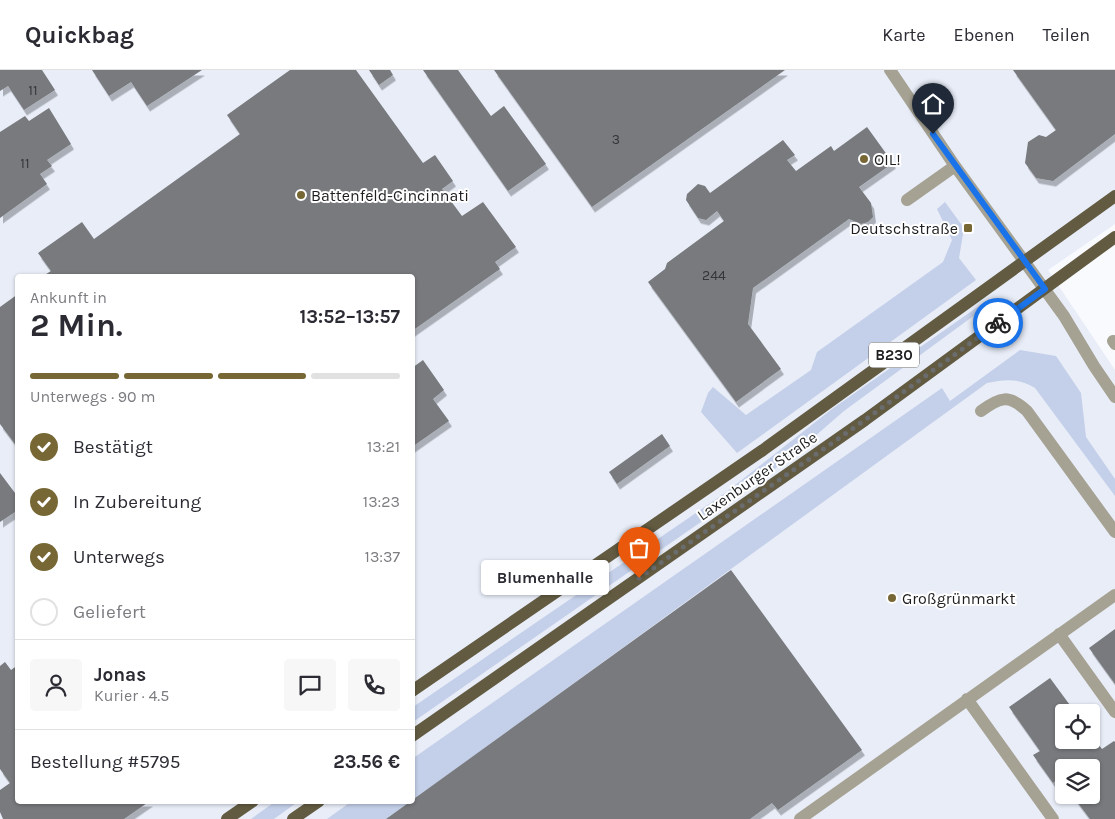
<!DOCTYPE html>
<html lang="de">
<meta charset="utf-8">
<style>
:root{--surface:#fff;--page:#f7f7f7;--text:#2b2b33;--muted:#7c7c81;--line:#e1e1e2;--accent:#766734}
body{margin:0;font-family:Karla,sans-serif;background:var(--page);color:var(--text);height:100vh;display:flex;flex-direction:column;font-size:19px;white-space:nowrap}
*{box-sizing:border-box;margin:0}
p{font-size:16px;color:var(--muted)}
.icon{flex:none;width:28px;height:28px;fill:none;stroke:currentColor;stroke-width:2;stroke-linecap:round;stroke-linejoin:round}
.map{position:relative;flex:1;overflow:hidden}
.sheet{position:absolute;left:15px;top:204px;width:400px;height:530px;display:flex;flex-direction:column;background:var(--surface);border-radius:5px;box-shadow:0 1px 4px #0004}
.sheet>*{flex:none}
.tools{position:absolute;left:1055px;top:634px;display:grid;gap:10px}
.tools a{display:grid;place-items:center;width:45px;height:45px;border-radius:5px;background:var(--surface);box-shadow:0 1px 4px #0004;font-size:25px}
.pin{position:absolute;display:grid;place-items:center;width:42px;height:42px;color:#fff;margin:-51px -21px;border-radius:50% 50% 50% 0;rotate:-45deg;box-shadow:0 0 5px #0007}
.pin .icon{rotate:45deg}
.courier{position:absolute;display:grid;place-items:center;width:50px;height:50px;margin:-25px;border:4px solid #1a73e8;border-radius:50%;background:#fff;color:#222;box-shadow:0 1px 6px #0007}
.bubble{position:absolute;height:35px;border-radius:5px;background:var(--surface);box-shadow:0 1px 4px #0004;font-size:16px;font-weight:700;line-height:35px;text-align:center}
.head em{font-style:normal;font-weight:700}
.head div{display:flex;flex-direction:column-reverse}
.head{display:flex;align-items:center;justify-content:space-between;height:85px;padding:0 15px}
h1{font-size:32px;font-weight:700;line-height:38px}
.bar{display:grid;grid-template-columns:repeat(4,1fr);gap:8px 5px;align-content:center;height:60px;padding:0 15px}
.bar i{height:6px;border-radius:4px;background:var(--line)}
.bar .current{background:var(--accent)}
.bar p{grid-column:span 4}
.line{display:flex;align-items:center;gap:12px;padding:0 15px;border-top:1px solid var(--line)}
.line div{flex:1}
.round{display:grid;place-items:center;flex:none;width:52px;height:52px;border-radius:5px;background:var(--page)}
ol{padding:0 15px;list-style:none}
li{display:flex;align-items:center;gap:15px;height:55px}
li p{margin-inline-start:auto}
li .icon{padding:5px;border-radius:50%;background:var(--accent);color:#fff;stroke-width:4}
li:last-child{color:var(--muted)}
li i{width:28px;height:28px;border:2px solid var(--line);border-radius:50%}
header{display:flex;align-items:center;gap:30px;box-sizing:border-box;height:70px;padding:0 25px;background:var(--surface);border-bottom:1px solid var(--line)}
header strong{font-size:24px}
nav{display:flex;gap:28px;margin-inline-start:auto;font-size:18px}
.map>svg:first-child{display:block}
.built{fill:#e8edf8;fill-rule:evenodd}
.green{fill:#c4cfe9}
.building{fill:#787a7e;filter:url(#shadow)}
.lines{fill:none;stroke-linecap:round;stroke-linejoin:round}
.minor{stroke:#a6a293;stroke-width:12}
.major{stroke:#625b41;stroke-width:12}
.done{stroke:#6a6c6e;stroke-width:5;stroke-dasharray:0 9}
.route{stroke:#1a73e8;stroke-width:6}
.poi-dot{fill:#766734;stroke:#fff;stroke-width:2}
.labels{text-anchor:middle;dominant-baseline:central;stroke-width:4;stroke-linejoin:round;paint-order:stroke}
.number-label{font-size:14px;fill:#343638}
.shield{fill:#fff;stroke:#626263;stroke-width:1}
.shield-label{font-size:15px;font-weight:bold;fill:#1e1f20}
.poi-label{font-size:16px;fill:#1e1f20;stroke:#fff;text-anchor:start}
.street-label{font-size:16px;fill:#1e1f20;stroke:#fff}
</style>
<header>
<strong>Quickbag</strong>
<nav><a>Karte</a><a>Ebenen</a><a>Teilen</a></nav>
</header>
<div class="map">
<svg width="1115" height="749" viewBox="0 0 1115 749">
<defs>
<filter id="shadow"><feDropShadow dx="3" dy="5.5" stdDeviation="0" flood-color="#0004"/></filter>
</defs>
<rect width="100%" height="100%" fill="#f8fafe"/>
<path class="built" d="M0,0H1115V154L1048,200L1115,300V749H0ZM18,206H412V731H18ZM1064,642H1091V670H1064ZM1064,698H1091V725H1064Z"/>
<path class="green" d="M945,132L964,158L959,188L976,210L737,383L701,342L708,323L713,317L746,345L811,300L817,282L943,192L952,170L937,139Z
M986,231L987,236L844,341L791,387L711,445L413,652V637L725,423L832,339Z
M1020,280L1056,286L1081,323L1086,367L1115,409V426L1035,318C1018,308 1006,309 987,313L413,730L412,689L942,318L950,331Z
M276,731H299L274,749H251Z
M352,731H411L386,749H327Z"/>
<path class="building" d="M0,0H42L55,20L24,40L8,16L0,21Z
M92,0H202L147,36L131,12L109,26Z
M290,0H356L423,93L435,85L453,111L442,119L462,146L483,132L516,177L495,192L500,199L412,261V206H43L51,201L38,183L82,152L94,169L240,64L227,45Z
M369,0H390L393,5L379,15Z
M423,0H458L491,46L504,36L546,94L508,121Z
M494,0H785L592,137Z
M1013,0H1115V64L1053,111L1036,108L1025,93L1028,72L1039,65L1046,67L1056,60Z
M49,38L71,74L47,90L52,96L40,104L47,114L0,148V62L25,46L29,51Z
M867,57L893,93L859,117L871,133L873,147L868,152L861,154L849,149L753,218L748,254L781,299L736,332L648,212L665,199L667,193L724,151L717,141L706,150L698,148L686,130L687,124L698,114L705,116L710,123L783,70L795,85L787,90L796,101L831,76L834,81Z
M18,224V378L0,354V237Z
M423,290L444,320L433,329L449,351L412,377V298Z
M662,364L670,376L617,414L609,402Z
M0,403L18,427V440L0,452Z
M731,500L862,680L778,740L772,733L750,749H386Z
M1115,559V614L1089,578Z
M5,592L11,600L18,595V731H150L124,749H3L0,742V720L10,713L0,699V596Z
M1050,608L1075,642H1064V670H1091V665L1102,679L1114,671L1115,672V749H1090L1072,725H1091V698H1064V713L1060,708L1053,713L1033,685L1040,681L1009,637Z"/>
<g class="lines">
<path class="minor" d="M890,0L955,96L1064,246L1094,296L1115,327
M907,130L955,96
M1113,271L1115,274
M981,341C1000,327 1009,324 1027,341L1115,462
M1059,564L1115,642
M967,629L1053,749
M800,749L1115,525"/>
<path class="major" d="M412,621L763,380L1115,126
M412,666L865,350L1115,167
M227,749L253,731
M293,749L319,731"/>
</g>
<g class="lines">
<path class="done" d="M639,508L865,350L998,253"/>
<path class="route" d="M933,64L1045,219L998,253"/>
</g>
<g class="poi-dot">
<circle cx="864" cy="89" r="5"/>
<circle cx="301" cy="125" r="5"/>
<rect x="963" y="153" width="10" height="10" rx="2.5"/>
<circle cx="892" cy="528" r="5"/>
</g>
<g class="labels">
<g class="number-label">
<text x="33" y="20">11</text>
<text x="616" y="69">3</text>
<text x="25" y="93">11</text>
<text x="714" y="205">244</text>
</g>
<rect class="shield" x="869" y="272.5" width="50" height="25" rx="4"/>
<g class="shield-label">
<text x="894" y="285">B230</text>
</g>
<g class="poi-label">
<text x="874" y="89">OIL!</text>
<text x="311" y="125">Battenfeld-Cincinnati</text>
<text x="958" y="158" text-anchor="end">Deutschstraße</text>
<text x="902" y="528">Großgrünmarkt</text>
</g>
<g class="street-label">
<text transform="translate(757 406) rotate(-35)">Laxenburger Straße</text>
</g>
</g>
</svg>
<div class="tools">
<a><svg class="icon" aria-label="locate" viewBox="0 0 24 24"><circle cx="12" cy="12" r="6"/><path d="M12 2v4M12 18v4M2 12h4M18 12h4"/></svg></a>
<a><svg class="icon" aria-label="layers" viewBox="0 0 24 24"><path d="M12 4l9 5-9 5-9-5zM3 14l9 5 9-5"/></svg></a>
</div>
<div class="pin" style="left:639px;top:508px;background:#ea580c"><svg class="icon" aria-label="bag" viewBox="0 0 24 24"><path d="M5 8h14l-1 12H6zM9 8a3 3 0 0 1 6 0"/></svg></div>
<div class="pin" style="left:933px;top:64px;background:#1f2937"><svg class="icon" aria-label="home" viewBox="0 0 24 24"><path d="M3 11l9-7 9 7M6 9v11h12V9"/></svg></div>
<div class="courier" style="left:998px;top:253px"><svg class="icon" aria-label="bike" viewBox="0 0 24 24"><circle cx="6" cy="16" r="4"/><circle cx="18" cy="16" r="4"/><path d="M6 16l4-8h5l3 8M10 8l3 8H6M13 5h3"/></svg></div>
<div class="bubble" style="left:481px;top:490px;width:128px">Blumenhalle</div>
<section class="sheet">
<div class="head"><div><h1>2 Min.</h1><p>Ankunft in</p></div><em>13:52–13:57</em></div>
<div class="bar"><i class="current"></i><i class="current"></i><i class="current"></i><i></i><p>Unterwegs · 90 m</p></div>
<ol>
<li><svg class="icon" aria-label="check" viewBox="0 0 24 24"><path d="M5 12l5 5 9-10"/></svg>Bestätigt<p>13:21</p></li>
<li><svg class="icon" aria-label="check" viewBox="0 0 24 24"><path d="M5 12l5 5 9-10"/></svg>In Zubereitung<p>13:23</p></li>
<li><svg class="icon" aria-label="check" viewBox="0 0 24 24"><path d="M5 12l5 5 9-10"/></svg>Unterwegs<p>13:37</p></li>
<li><i></i>Geliefert</li>
</ol>
<div class="line" style="height:90px"><a class="round"><svg class="icon" aria-label="person" viewBox="0 0 24 24"><circle cx="12" cy="8" r="4"/><path d="M4 21q1-7 8-7t8 7"/></svg></a><div><b>Jonas</b><p>Kurier · 4.5</p></div><a class="round"><svg class="icon" aria-label="chat" viewBox="0 0 24 24"><path d="M4 5h16v11H9l-5 4z"/></svg></a><a class="round"><svg class="icon" aria-label="phone" viewBox="0 0 24 24"><path d="M5 4h4l2 5-3 2q2 4 5 5l2-3 5 2v4C11 20 4 13 5 4z"/></svg></a></div>
<div class="line" style="height:65px"><div>Bestellung #5795</div><b>23.56 €</b></div>
</section>
</div>
